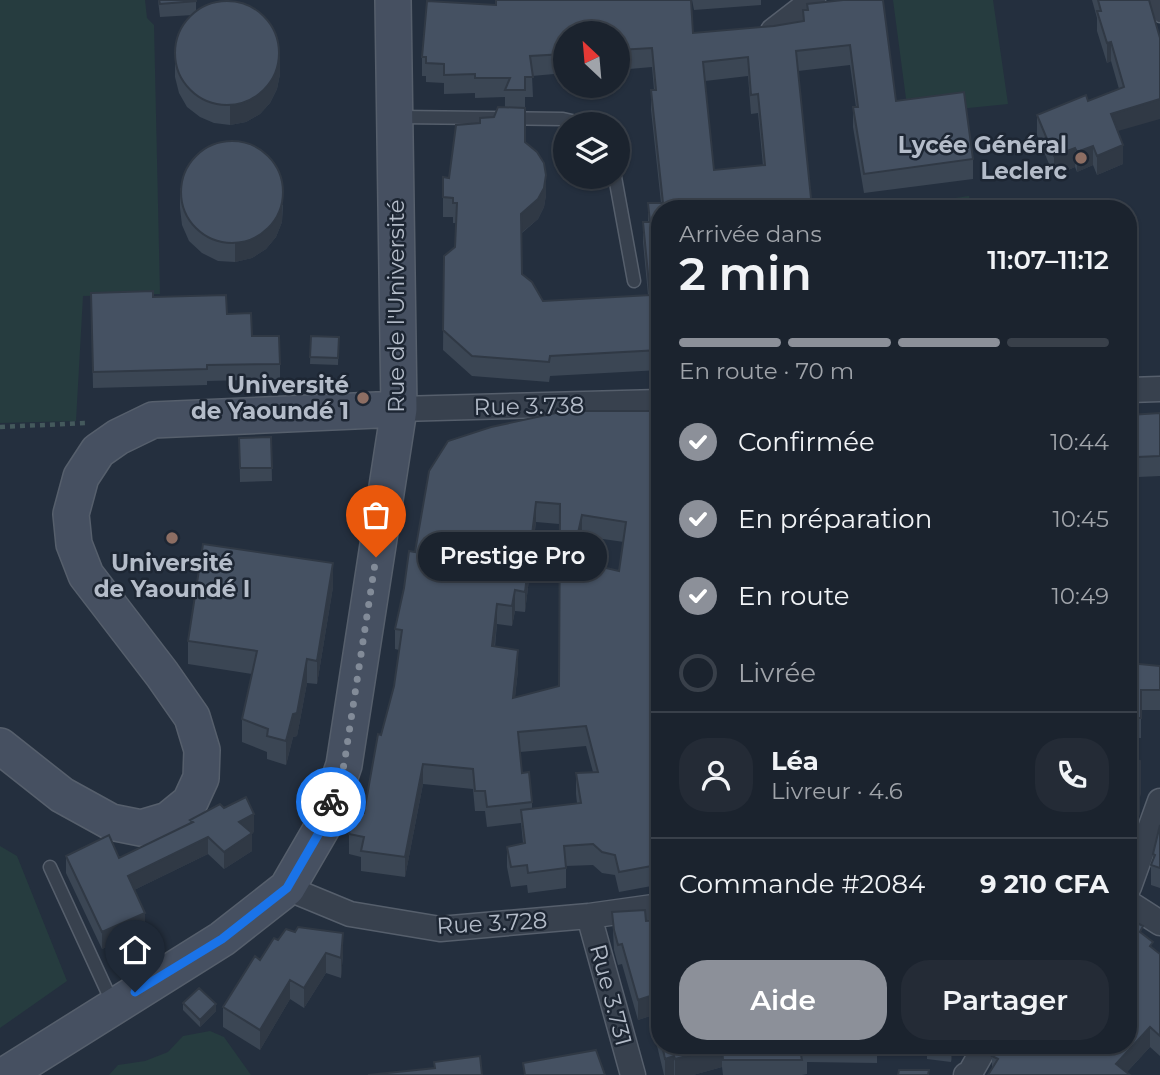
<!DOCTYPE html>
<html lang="fr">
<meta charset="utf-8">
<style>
:root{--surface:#1b232e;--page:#242b36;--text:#f1f3f6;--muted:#a0a4aa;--line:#39404a;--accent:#8c9099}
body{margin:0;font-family:Montserrat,sans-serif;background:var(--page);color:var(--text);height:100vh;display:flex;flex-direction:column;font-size:26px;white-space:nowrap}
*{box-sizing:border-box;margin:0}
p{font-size:23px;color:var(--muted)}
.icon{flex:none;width:38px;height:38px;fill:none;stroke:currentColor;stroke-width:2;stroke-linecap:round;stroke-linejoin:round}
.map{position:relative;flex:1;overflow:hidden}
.details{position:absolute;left:651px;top:200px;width:486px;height:854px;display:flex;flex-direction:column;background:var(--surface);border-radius:28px;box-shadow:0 2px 5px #0004,0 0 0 2px var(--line)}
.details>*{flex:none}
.needle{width:46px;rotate:334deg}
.controls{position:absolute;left:553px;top:21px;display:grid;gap:14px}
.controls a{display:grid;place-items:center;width:77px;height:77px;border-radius:50%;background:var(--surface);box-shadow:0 2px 5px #0004,0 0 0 2px var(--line);font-size:35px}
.pin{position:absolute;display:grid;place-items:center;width:60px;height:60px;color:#fff;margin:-72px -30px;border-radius:50% 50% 50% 0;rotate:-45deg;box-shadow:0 0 7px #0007}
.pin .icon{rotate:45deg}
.courier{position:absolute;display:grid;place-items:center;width:70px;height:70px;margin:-35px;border:5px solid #1a73e8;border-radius:50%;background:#fff;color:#222;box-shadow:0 2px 9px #0007}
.bubble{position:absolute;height:49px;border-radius:24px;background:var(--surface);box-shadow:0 2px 5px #0004,0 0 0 2px var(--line);font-size:23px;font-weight:600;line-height:49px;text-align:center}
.headline em{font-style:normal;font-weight:600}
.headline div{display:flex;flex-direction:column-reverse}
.headline{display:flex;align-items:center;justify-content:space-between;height:119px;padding:0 28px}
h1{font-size:46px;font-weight:600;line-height:52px}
.bar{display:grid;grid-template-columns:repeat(4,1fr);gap:10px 7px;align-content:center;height:84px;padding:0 28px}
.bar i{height:9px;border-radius:5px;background:var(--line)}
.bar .current{background:var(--accent)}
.bar p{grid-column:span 4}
.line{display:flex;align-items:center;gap:18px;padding:0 28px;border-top:2px solid var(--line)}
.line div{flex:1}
.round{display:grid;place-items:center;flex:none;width:74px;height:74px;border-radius:28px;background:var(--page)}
ol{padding:0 28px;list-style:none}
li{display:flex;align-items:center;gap:21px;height:77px}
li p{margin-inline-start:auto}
li .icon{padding:7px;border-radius:50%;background:var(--accent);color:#fff;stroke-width:4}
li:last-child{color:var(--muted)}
li i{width:38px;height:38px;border:4px solid var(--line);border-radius:50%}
.primary-button{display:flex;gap:14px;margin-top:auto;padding:14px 28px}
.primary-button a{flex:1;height:80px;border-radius:28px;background:var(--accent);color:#fff;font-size:28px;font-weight:600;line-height:80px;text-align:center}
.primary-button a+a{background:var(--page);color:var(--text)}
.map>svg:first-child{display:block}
.green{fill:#263c3f}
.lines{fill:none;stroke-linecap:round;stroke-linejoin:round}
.lane-casing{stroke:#565f6c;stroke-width:15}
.street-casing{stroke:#565f6c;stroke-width:27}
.secondary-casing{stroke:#565f6c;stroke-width:38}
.path{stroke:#44595c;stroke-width:4.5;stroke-dasharray:5 5;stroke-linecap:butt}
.lane{stroke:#38414e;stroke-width:12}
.street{stroke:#38414e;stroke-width:24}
.secondary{stroke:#465061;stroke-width:35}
.wall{fill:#3b4654;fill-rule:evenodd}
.shaded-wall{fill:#303945}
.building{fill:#455162;stroke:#303945;stroke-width:2;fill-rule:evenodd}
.done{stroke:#828b98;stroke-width:7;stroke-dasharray:0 12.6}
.route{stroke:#1a73e8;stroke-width:9}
.education-dot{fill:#8d6e63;stroke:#1d2633;stroke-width:2.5}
.labels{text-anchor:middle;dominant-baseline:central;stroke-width:5;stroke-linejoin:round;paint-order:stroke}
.poi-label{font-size:23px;font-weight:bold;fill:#b4bcc9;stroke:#1d2633;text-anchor:end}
.street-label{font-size:23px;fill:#b4bcc9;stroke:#1d2633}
</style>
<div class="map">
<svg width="1160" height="1075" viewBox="0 0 1160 1075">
<rect width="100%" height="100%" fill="#242f3e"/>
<path class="green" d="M0,0H145L147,18L154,25L160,294L83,296L76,421L0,423Z
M893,0H993L1008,104L908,114Z
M969,196L971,208H885Z
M0,846L17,856L67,981L0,1028Z
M210,1031L224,1037L251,1075H109L118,1065L145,1061L168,1052L183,1036Z"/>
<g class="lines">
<g class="lane-casing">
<path id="lane" d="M1154,0L1160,16
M399,117L563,119L585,124
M615,177L634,281
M50,867L113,1004"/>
</g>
<g class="street-casing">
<path id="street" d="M773,31L813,0
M1129,390L1160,389
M399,409L660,402
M1129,887L1160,801
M287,888L350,914L440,929L589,916L660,906
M1129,903L1160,923
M589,916L633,1075
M966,1075H969L986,1045"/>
</g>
<g class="secondary-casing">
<path id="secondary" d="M0,746L62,795L111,822L141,828L168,820L190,802L201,778L202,750L192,717L162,674L86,575L74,544L71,514L81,477L98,451L118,437L153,420L399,409
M5,1075L222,939L287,888L323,826L344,765L399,409L393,0"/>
</g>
<path class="path" d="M0,427L86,423"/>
<use href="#lane" class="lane"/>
<use href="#street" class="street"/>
<use href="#secondary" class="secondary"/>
</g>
<path class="wall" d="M158,0H196V11L280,74L277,89L270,103L260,114L246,122L230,125L214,123L200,117L187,107L179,93L175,77V58L193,15L160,17Z
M495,0H691L693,33L774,26L803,21V10L842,0L896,101L973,159V179L864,193L853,127V107H856L850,65L798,71L812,208H660V370L550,376L549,382L472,376L443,350L444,256L455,247L456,223H453V217H443V177L449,178L480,123L494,117L505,108V97L475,98V93L444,94V83L426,82V76H422V57L495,5ZM565,33H618V70L652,67L654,90H651V110L661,203H648V222H643V242L648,295L543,301L522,274V233L538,219L544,207L546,195L525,142V97H533L532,76L565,73ZM748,76L751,114L758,113L763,166L714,170L705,81Z
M692,0H761V5L694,10Z
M1092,0H1149L1118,131L1123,164L1097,175L1093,165L1077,172L1075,167L1054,176L1037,135V115L1088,101L1119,89L1111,61L1107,63L1097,31V18Z
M180,188L283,205L282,222L276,237L266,249L252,258L235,262L218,261L202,253L189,241L182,225L180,208Z
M91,293L153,297L227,314L252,336L280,364V379L207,381V385L93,388Z
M311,336L339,337L338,365L310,364Z
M660,411V881H657V885L619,892L615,875L602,873L593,865L566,866V888L528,893L527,885L511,887L507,867V847L523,843L521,823L487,827L485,811H475L473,789L423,784L405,877L361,871V857L349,854V834L364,813L381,735L394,686L399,650L395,649V629L415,552ZM536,522L559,524V686L515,697L518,670L495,647L497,624L512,626L515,611L525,612ZM582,536L624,542L619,571L577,561ZM586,746L593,772L576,773V794L577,803L532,809V802L522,773L520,752Z
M1160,413V476L1138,477L1129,556V415Z
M271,437L272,481L240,482L239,438Z
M333,587L317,684L307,683L297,736L293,737L286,765L267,759V752L242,742V719L252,674L188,664V641Z
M1129,663L1160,666V710H1141V738H1129Z
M190,820L254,832L251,833L252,851L224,869L208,854L134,890L145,930L102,949L66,873V856L119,858L190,824Z
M1160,825V888L1151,885V865L1153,859V854Z
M612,912L646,921L660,920V1045H877V1063L807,1062V1074L802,1075H723L722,1067L693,1075H664L650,1016L638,1020L622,964L618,965L614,950Z
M1143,934L1153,949L1160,954V1056L1150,1047L1127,1072L992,1068V1056Z
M278,940L343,953L341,978L326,973L304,1008L290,999L260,1050L223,1027V1007L260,960Z
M183,1003L216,1011L200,1027L183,1010Z
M927,1045H954L951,1062L927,1059Z"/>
<path class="shaded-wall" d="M1111,42V61L1107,63V43Z
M280,55V74L277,89L270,103L260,114L246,122L230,125V105Z
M1160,99V119L1111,133V114Z
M1123,145V164L1097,175V156Z
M1093,146V165L1077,172V152Z
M1075,148V167L1054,176V156Z
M546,175V195L544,207L538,219L521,233V214Z
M283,186L282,222L276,237L266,249L252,258L235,262V243Z
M1138,457V477L1129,556V536Z
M536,502V522L525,612V592Z
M582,515V536L572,580V560Z
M333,563V587L317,684V661Z
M515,590V611L512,626V606Z
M497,604V624L492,666V646Z
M518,650V670L513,718V698Z
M307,659V683L297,736L293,737L286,765V741Z
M423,764V784L405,877V857Z
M1140,781V814L1129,844V824Z
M254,814V832L239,839V822Z
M252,833V851L224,869V852Z
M208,837V854L128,893V876Z
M145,913V930L102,949V932Z
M343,933V953L341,978V958Z
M326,953V973L304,1008V988Z
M290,980V999L260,1050V1030Z
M650,996V1016L638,1020V1000Z
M216,1004V1011L200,1027V1020Z
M1150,1027V1047L1124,1075L1116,1064Z
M951,1045H954L951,1062Z
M722,1047V1067L693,1075H675V1059Z
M674,1056V1075H665V1059Z"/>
<path class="building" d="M159,0H196V1L160,4Z
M496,0H691L693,33L774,26L804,21L803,10H808L807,4L843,0H883L896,101L964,92L973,159L864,174L853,107H858L850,45L796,51L812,208H769V206L752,208H660V350L550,356L549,362L472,356L443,330L444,256L455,247L457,203H453V198L443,197V177L449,178L456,125L480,123V118L494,117L498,107L525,108V142L537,152L544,163L546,175L544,188L538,199L521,214L522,274L532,282L543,301L650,295L643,222H650L648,203H663L651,90H656L652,48L618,50V33H565V54L530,56L533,77H525V90H505L510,78H475V74L444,75V64L426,63V57H422L427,1L496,5ZM748,57L751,95L758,94L765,165L714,170L703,62Z
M1098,0H1149L1160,38V99L1111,114L1123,145L1097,156L1093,146L1077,152L1075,148L1054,156L1037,115L1086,95L1088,101L1124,87L1111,42L1107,43L1097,11H1101Z
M175 53a52 52 0 1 1 104 0a52 52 0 1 1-104 0Z
M181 192a51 51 0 1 1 102 0a51 51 0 1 1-102 0Z
M153,291V297L226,295L227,314L251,313L252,336H279L280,364L207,365V369L93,372L91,293Z
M311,336L339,337L338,358L310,357Z
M565,411H660V860L656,861L657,865L619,872L615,855L602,852L593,844L564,846L566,868L528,873L527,865L511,867L507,847L525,843L521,810L581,803L576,773L598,772L586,726L518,732L522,773L529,772L532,802L487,807L485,791H475L473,769L423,764L405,857L361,851L364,837L349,834L352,812L364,813L378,734L381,735L394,686L402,630L395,629L404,588L409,551L415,552L429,471L448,441L491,427ZM536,502L560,504L559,686L513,698L518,650L492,646L497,604L512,606L515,590L525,592ZM582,515L626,522L619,571L572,560Z
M1160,413V456L1138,457L1129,536V415Z
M271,437L272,468H240L239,438Z
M203,544L333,563L317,661L307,659L297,713L293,714L286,741L267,736L268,729L242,719L257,651L188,641Z
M1129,663L1160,666V690H1141V718H1129Z
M1129,758L1140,761V794L1129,824Z
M246,797L254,814L239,822L252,833L224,852L208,837L128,876L145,913L102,932L66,856L109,835L119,858L193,822L190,820L220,804L224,808Z
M1160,825V868L1151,865L1155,855L1153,854Z
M645,910L646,921L660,920V1036L650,996L638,1000L622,944L618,945L614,930L612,912Z
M1129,919L1143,926L1140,932L1153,942L1150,946L1160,954V1036L1150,1027L1116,1064L1130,1075H988L998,1059L992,1056L999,1045H1129Z
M298,927L343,933L341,958L326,953L304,988L290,980L260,1030L223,1007L255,956L260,960L274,938L278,940L286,929L295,932Z
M199,988L216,1004L200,1020L183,1003Z
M662,1045H806L807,1054L801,1055L802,1060H723L722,1047L675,1059L674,1056L665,1059Z
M596,1050L605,1075H525L523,1063Z
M480,1056L482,1075H368L435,1068L434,1062Z
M899,1070H929L928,1075H898Z"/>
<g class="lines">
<path class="done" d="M331,802L344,765L376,557"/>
<path class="route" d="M135,992L222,939L287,888L323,826L331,802"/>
</g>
<g class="education-dot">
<circle cx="1081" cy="158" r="7"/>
<circle cx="363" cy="398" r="7"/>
<circle cx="172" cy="538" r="7"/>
</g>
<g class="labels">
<g class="poi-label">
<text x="1067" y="145">Lycée Général<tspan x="1067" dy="26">Leclerc</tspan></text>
<text x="349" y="385">Université<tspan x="349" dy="26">de Yaoundé 1</tspan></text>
<text x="172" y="563" text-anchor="middle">Université<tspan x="172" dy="26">de Yaoundé I</tspan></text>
</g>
<g class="street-label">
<text transform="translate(396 306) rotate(-90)">Rue de l'Université</text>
<text transform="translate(529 406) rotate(-1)">Rue 3.738</text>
<text transform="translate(492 923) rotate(-3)">Rue 3.728</text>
<text transform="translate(611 995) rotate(75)">Rue 3.731</text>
</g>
</g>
</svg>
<div class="controls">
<a><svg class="needle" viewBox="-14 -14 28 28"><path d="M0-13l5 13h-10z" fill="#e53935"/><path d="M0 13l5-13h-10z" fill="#a0a4aa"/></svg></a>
<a><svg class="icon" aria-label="layers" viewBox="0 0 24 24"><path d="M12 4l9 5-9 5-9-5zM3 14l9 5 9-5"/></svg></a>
</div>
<div class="pin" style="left:376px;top:557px;background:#ea580c"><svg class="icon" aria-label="bag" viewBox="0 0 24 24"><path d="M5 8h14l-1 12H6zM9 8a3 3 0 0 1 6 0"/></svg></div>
<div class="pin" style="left:135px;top:992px;background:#1f2937"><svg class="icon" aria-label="home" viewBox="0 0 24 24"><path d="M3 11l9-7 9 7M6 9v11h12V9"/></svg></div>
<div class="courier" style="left:331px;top:802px"><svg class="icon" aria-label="bike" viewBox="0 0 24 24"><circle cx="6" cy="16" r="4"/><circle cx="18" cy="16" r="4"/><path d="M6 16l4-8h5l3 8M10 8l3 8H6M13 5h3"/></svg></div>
<div class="bubble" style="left:418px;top:532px;width:189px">Prestige Pro</div>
<section class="details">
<div class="headline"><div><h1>2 min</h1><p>Arrivée dans</p></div><em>11:07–11:12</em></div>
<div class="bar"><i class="current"></i><i class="current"></i><i class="current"></i><i></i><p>En route · 70 m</p></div>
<ol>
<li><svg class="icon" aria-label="check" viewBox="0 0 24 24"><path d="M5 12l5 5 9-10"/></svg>Confirmée<p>10:44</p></li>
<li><svg class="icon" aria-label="check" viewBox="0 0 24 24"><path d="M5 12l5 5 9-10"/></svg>En préparation<p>10:45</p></li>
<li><svg class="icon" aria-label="check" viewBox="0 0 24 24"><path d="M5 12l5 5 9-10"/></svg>En route<p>10:49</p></li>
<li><i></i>Livrée</li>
</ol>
<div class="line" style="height:126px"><a class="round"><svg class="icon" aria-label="person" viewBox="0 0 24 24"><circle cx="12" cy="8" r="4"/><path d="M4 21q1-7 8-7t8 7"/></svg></a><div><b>Léa</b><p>Livreur · 4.6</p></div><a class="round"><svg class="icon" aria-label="phone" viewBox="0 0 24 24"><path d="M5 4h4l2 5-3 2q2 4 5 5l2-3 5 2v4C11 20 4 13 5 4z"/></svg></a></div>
<div class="line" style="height:91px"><div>Commande #2084</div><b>9 210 CFA</b></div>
<div class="primary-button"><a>Aide</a><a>Partager</a></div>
</section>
</div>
